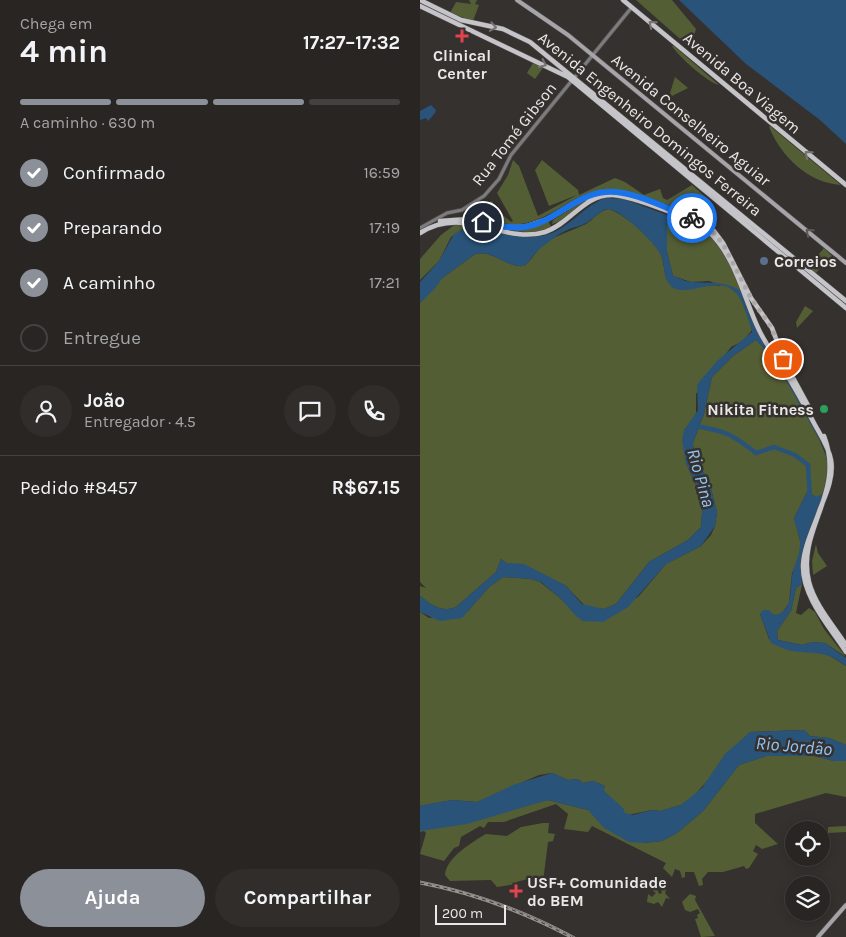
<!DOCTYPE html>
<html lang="pt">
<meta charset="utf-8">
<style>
:root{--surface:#282523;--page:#302d2b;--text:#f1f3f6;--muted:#a5a5a6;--line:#444241;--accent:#8c9099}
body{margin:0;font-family:Karla,sans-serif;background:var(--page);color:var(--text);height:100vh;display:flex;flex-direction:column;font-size:19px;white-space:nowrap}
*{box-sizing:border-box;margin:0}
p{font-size:16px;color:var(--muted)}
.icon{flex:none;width:28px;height:28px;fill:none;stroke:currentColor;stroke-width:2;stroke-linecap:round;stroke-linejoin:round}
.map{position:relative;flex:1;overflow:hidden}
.panel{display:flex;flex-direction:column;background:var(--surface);width:420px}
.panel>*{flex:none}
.fabs{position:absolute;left:365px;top:821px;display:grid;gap:10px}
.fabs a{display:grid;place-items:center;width:45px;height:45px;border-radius:50%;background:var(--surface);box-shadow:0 2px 12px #0003,0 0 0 1px var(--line);font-size:25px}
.scale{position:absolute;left:15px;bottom:12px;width:71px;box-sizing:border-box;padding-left:5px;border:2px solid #eae8e6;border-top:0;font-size:14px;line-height:18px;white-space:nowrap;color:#eae8e6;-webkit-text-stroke:4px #35312f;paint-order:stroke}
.pin{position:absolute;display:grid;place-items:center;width:42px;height:42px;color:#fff;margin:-21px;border:2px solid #fff;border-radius:50%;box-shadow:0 1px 5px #0007}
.courier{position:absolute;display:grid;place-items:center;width:50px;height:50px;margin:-25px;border:4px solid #1a73e8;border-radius:50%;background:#fff;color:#222;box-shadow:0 1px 6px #0007}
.overview em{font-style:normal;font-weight:700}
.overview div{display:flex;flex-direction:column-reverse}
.overview{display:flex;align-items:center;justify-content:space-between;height:85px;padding:0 20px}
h1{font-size:32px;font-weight:700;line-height:38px}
.bar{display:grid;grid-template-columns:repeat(4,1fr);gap:8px 5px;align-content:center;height:60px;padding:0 20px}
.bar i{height:6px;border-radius:4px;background:var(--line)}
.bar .selected{background:var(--accent)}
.bar p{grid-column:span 4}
.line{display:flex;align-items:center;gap:12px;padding:0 20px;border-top:1px solid var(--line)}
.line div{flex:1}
.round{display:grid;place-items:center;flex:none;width:52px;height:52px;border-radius:26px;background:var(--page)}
ol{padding:0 20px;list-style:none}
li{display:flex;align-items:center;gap:15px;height:55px}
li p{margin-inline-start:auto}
li .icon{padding:5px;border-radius:50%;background:var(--accent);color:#fff;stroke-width:4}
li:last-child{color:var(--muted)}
li i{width:28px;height:28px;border:2px solid var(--line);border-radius:50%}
.cta{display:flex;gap:10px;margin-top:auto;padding:10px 20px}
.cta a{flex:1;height:58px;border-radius:30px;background:var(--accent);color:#fff;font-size:20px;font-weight:700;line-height:58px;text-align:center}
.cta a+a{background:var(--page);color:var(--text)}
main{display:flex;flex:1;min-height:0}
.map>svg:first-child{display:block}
.green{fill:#545e35}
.water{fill:#295379}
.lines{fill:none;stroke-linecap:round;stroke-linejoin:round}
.river{stroke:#295379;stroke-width:4.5}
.tertiary-casing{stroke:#524e4c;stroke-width:4.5}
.secondary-casing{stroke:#524e4c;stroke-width:5}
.primary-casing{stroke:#524e4c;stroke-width:5.5}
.tertiary{stroke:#7c7b7d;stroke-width:3}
.secondary{stroke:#a5a4a8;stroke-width:4}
.primary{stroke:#c5c4c8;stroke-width:4.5}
.tram{stroke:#969391;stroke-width:1}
.rail-casing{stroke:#969391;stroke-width:3}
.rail{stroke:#35312f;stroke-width:1;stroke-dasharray:4;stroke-linecap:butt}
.oneway{stroke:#767374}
.oneway2{stroke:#5c5959}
.done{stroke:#aba8a6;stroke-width:5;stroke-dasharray:0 9}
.route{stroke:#1a73e8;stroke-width:6}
.health-dot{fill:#e0444e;stroke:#35312f;stroke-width:2}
.service-dot{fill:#5c6f8a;stroke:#35312f;stroke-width:2}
.leisure-dot{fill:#2e9e5b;stroke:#35312f;stroke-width:2}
.labels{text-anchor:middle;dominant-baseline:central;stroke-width:5;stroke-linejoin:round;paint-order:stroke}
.poi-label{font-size:16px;font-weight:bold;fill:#eae8e6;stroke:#35312f;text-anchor:start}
.street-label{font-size:16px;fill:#eae8e6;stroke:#35312f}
.water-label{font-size:18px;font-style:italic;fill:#93c5f5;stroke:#35312f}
</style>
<main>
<section class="panel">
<div class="overview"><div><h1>4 min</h1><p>Chega em</p></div><em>17:27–17:32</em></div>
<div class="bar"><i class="selected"></i><i class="selected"></i><i class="selected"></i><i></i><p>A caminho · 630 m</p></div>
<ol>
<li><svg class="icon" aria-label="check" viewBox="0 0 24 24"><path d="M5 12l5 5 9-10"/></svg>Confirmado<p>16:59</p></li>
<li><svg class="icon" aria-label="check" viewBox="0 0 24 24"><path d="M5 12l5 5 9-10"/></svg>Preparando<p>17:19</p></li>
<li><svg class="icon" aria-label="check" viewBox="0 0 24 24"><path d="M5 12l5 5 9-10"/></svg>A caminho<p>17:21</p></li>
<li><i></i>Entregue</li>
</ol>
<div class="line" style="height:90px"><a class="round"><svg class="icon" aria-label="person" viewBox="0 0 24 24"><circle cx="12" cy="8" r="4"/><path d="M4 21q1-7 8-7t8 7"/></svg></a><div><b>João</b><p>Entregador · 4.5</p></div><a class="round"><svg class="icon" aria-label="chat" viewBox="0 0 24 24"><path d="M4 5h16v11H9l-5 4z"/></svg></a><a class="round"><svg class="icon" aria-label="phone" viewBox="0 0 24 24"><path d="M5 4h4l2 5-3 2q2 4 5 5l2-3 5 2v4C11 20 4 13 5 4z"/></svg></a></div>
<div class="line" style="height:65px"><div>Pedido #8457</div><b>R$67.15</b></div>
<div class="cta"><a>Ajuda</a><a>Compartilhar</a></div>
</section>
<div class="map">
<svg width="426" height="937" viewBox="0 0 426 937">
<rect width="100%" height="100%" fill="#35312f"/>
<path class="green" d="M49,0H57L55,4L59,5L53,21L30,13L36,2L51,4Z
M216,0H252L276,29L273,39L279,47L288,52V57L282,58L273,47L267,45Z
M252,46H254L299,85C287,82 259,57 252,46Z
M113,63L123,68L115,79L107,73Z
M255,77L268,88L252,96L250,93Z
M349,127L350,126L421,185C388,183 361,156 349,127Z
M93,160L99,166L118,216L157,195L129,206L115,170L122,160L158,190L159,195L195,178L205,182L224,195L240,189L243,198L247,200L272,185L288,199L297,226C270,213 210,186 181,190C152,194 130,221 100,224C84,226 67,218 51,216L47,226L31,237L19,261L0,280V259L21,235L57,208L72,201L78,211L91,222L93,221L77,193L88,175Z
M177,195L138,222L132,224L133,220L167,199Z
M189,209C204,214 238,242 242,258C245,267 243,279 252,286C266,298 300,271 320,297C326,305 329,320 332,330L323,341L311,347L276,394V415L264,430L266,463L283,501L281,527L268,540L229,562L196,604L184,609L165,606L145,585L86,563L81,559L76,572L36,607C21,613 12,605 0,596V586L6,588L0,582V303L21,279L55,254C72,249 86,268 104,266C111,261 114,254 120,248C133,235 150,232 166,224C174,219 180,210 189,209Z
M247,215L261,220L264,226L267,228L274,225C301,235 312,271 323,294L289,281L271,282L253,276L247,252Z
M128,221L132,228L116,233L88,230L106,229Z
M404,248L412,256L395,274L389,266Z
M385,306L393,311L377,328L376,322Z
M336,340C355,355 403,439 408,462C409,472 407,488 402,496L396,497L387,492L374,518L381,544L378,561L372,573L369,603L363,612L358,615L340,614L349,639L374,651H395L410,656L426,666V745L409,738L390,736L384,730L330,732L272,798L261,805L240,811L232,810L208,815L204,813L183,790L185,786L173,781L163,783L158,779L148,780L132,773L119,775L57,802L32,800L0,806V612L9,618L48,611L69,587L83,577L111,579L120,582L140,598L163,621L218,597L246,564L281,546L291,535L295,526L297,512L289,481L274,457L273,443L284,414L292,377L313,356Z
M396,544L398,553L407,566L393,575L392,561Z
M382,584L376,613L381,615L389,608L395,612L404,629L426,657L405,643L392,642L382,645L358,640L357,631L371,611L376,588Z
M346,756H394L414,761H426V797L406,793L335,814V823L358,844L342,849L336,845L333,851L338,854L329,868L326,869L324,866L303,872H288L282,879L283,885L279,886L274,872H265V877L262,878L260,871L255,869L252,877L243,868L246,863L172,826L168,832L144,829L148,814L136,804L84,822H68L64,828L60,826L41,837L39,846L34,848L24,861L0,854L6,833L4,831L0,832V827L128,800L172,811L224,843L242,841L257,833L283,811L319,765Z
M123,823H129L128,833L135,834L133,841L128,842L123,882H117L116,877L96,882V884L77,887L71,880L30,881L25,875C26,858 52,842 66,834L87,836L101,827Z
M426,826V832L408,833V827Z
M245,883L248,884L245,893L250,899L246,898L242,907L238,902L234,904L227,902L228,894L232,897L236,893L233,891L234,888H237L239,894L242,893L240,886L242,887Z
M270,894L276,896L275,900L295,936L281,937L275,919L278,918L277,915L280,913L278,909L270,912L265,910L262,902Z"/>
<path class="water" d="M259,0H426V144L400,120L326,64Z
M11,105L16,110L15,113L8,121L6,118L0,120V111Z
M185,198L204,199L247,215V252L253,276C259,278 266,282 272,282C293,284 299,280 320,290L342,340L357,361L406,448C415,485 395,510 384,545C380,558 381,571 382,584L376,588L371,611L357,631L358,640L382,645L392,642L405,643L426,658V666C403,649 398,655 373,651C365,650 358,646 351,643L340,614L343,610H349L354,615C373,614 370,589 372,576C374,565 380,556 380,545C381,536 375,527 374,518L387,492L396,497L404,493L408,463L404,448L355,361L336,340L313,356L292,377L284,414L273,443L274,457L289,481L297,512L295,526L281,546L246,564L208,607L183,622L163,621L156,616L140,598L121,582L111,579L83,577L69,587L42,618L20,621L0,612V596C12,605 21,613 36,607L76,572L81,559L86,563L104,564L145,585L162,604L184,609L196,604L229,562L268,540L281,527L283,501L266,463L262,441L264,430L278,410L277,386L279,382L297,361L332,332C331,325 327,317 325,310C310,262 270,301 252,287C242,279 246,265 241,255C236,244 200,208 187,209C181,210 174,218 168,222C162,226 154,227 147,230C138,234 130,241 122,247C115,252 111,260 104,266C86,268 72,249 55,254L21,279C19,286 6,297 0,303V282L19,261L34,234L49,226C79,231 111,246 140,229C156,219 167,205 185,198Z
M384,730L390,736L409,738L426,745V761H414L394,756H346L319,765L283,811L257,833L242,841L224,843L209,842L184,828L168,810L128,800L47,824L0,831V806L3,805L32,800L57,802L93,785L132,773L148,780L158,779L163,783L173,781L185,786L183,790L203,808L205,813L213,815L232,810L240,811L261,805L282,788L305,754L330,732Z"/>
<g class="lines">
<path class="river" d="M276,426C305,431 312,434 336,453L354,447L375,455L388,465L390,498"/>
<g class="tertiary-casing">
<path id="tertiary" d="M0,228L27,213L42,210L64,196L79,179L91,155L212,7"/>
</g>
<g class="secondary-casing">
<path id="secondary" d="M97,0L148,35L426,263
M398,937L426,905"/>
</g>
<g class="primary-casing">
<path id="primary" d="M0,0L41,20L83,29L110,42L426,301
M203,0L426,185
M0,6L148,77L426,308
M20,221L49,219L85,227H105L128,219L162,199L191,192L210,195L282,222L294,231L303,243L331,298L352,328L365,363L390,409
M0,233C44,204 83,245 125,232C150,224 164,194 193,195C211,196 277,220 290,233C316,258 324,299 339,330C346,345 356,357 364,370C375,388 385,406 395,425C401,436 409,448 411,460C414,477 406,494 400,509C394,527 384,546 383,565C382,597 410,627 426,652
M404,436C426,494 376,529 389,582C395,605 413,625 426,645"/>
</g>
<use href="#tertiary" class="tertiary"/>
<use href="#secondary" class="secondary"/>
<use href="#primary" class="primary"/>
<path class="tram" d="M0,881C55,892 105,910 155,937"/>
<g class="rail-casing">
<path id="rail" d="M0,883C54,893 103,912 151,937"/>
</g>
<use href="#rail" class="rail"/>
</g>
<defs><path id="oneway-chevron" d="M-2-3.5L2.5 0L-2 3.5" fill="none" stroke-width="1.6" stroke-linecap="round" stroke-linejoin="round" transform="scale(1.25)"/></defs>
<g class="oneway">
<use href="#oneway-chevron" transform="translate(232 24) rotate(-140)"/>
<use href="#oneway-chevron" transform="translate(73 27) rotate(10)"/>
<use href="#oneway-chevron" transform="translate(123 64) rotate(25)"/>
<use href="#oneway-chevron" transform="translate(388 154) rotate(-141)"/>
</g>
<use class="oneway2" href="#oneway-chevron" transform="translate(389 232) rotate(-140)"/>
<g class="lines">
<path class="done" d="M272,218L288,226L303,244L331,298L352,328L363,359"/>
<path class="route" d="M63,222C76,225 90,229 104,227C134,223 154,195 185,192C210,189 248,209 272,218"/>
</g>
<g class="health-dot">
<path d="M39.5 28.5h5v5h5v5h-5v5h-5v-5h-5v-5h5z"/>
<path d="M93.5 883.5h5v5h5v5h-5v5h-5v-5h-5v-5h5z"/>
</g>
<circle class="service-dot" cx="344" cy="261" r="5"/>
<circle class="leisure-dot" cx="404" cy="409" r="5"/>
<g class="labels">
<g class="poi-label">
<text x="42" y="55" text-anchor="middle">Clinical<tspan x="42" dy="18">Center</tspan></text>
<text x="354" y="261">Correios</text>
<text x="394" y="409" text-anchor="end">Nikita Fitness</text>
<text x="107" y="882">USF+ Comunidade<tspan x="107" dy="18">do BEM</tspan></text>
</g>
<g class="street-label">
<text transform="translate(322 83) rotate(40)">Avenida Boa Viagem</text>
<text transform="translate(271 120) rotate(39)">Avenida Conselheiro Aguiar</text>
<text transform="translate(230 124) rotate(39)">Avenida Engenheiro Domingos Ferreira</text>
<text transform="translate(94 134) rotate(-52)">Rua Tomé Gibson</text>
</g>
<g class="water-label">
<text transform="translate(281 478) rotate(74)">Rio Pina</text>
<text transform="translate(374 746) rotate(5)">Rio Jordão</text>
</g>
</g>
</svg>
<div class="fabs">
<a><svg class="icon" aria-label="locate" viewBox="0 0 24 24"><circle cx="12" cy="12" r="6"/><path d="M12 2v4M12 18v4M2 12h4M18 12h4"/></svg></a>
<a><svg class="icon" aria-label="layers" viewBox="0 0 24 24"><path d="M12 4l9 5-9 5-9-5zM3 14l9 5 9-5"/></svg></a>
</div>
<div class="scale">200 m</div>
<div class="pin" style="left:363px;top:359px;background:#ea580c"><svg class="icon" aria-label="bag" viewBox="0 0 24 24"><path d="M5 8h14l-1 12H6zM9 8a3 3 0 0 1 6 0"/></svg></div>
<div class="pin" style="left:63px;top:222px;background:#1f2937"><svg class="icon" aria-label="home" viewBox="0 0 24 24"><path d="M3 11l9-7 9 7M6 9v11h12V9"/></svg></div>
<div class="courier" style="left:272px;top:218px"><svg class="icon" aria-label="bike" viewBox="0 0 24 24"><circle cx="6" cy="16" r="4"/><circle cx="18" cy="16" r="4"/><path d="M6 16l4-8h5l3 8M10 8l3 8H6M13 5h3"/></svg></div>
</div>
</main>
